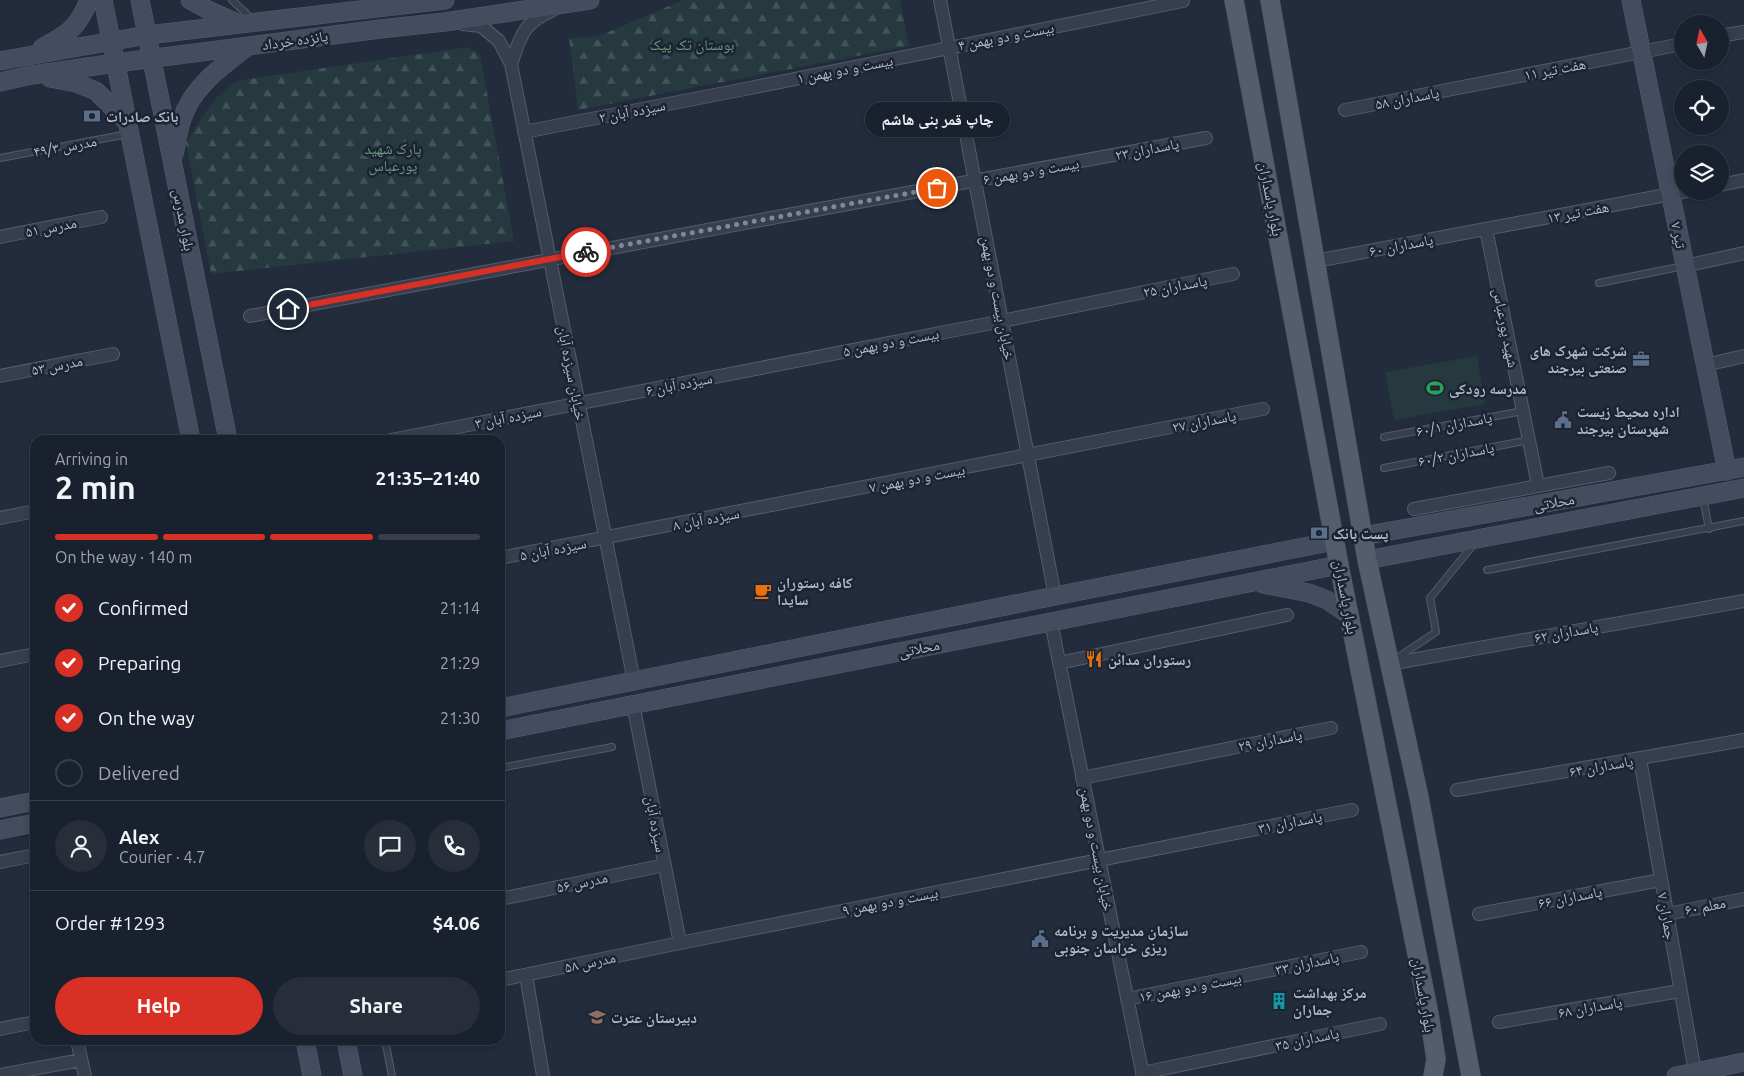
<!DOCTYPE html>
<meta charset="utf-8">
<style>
:root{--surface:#1a212e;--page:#272e3a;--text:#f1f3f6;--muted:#9fa3aa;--line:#383e4a;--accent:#d93025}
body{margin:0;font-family:Ubuntu,"Noto Naskh Arabic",sans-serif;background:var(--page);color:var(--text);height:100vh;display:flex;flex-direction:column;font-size:19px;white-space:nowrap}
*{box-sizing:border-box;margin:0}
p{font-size:16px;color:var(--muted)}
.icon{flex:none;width:28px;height:28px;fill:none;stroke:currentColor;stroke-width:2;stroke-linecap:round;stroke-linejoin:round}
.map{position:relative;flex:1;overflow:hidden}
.sheet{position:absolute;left:30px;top:435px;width:475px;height:610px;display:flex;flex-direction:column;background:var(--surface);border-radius:15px;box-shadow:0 2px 8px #0003,0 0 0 1px var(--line)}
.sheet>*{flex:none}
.needle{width:32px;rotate:351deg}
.controls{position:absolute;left:1674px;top:15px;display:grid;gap:10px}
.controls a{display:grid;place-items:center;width:55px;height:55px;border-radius:50%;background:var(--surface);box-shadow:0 2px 8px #0003,0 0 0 1px var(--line);font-size:25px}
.pin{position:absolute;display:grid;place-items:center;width:42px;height:42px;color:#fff;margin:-21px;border:2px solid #fff;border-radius:50%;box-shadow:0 1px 5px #0007}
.courier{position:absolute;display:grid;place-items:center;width:50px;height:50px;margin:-25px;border:4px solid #d93025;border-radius:50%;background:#fff;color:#222;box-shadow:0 1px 6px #0007}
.bubble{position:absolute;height:35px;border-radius:18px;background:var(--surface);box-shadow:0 2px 8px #0003,0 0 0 1px var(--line);font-size:16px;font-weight:700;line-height:35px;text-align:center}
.headline em{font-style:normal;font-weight:700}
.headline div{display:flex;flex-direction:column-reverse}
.headline{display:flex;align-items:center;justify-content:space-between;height:85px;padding:0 25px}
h1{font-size:32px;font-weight:700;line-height:38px}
.bar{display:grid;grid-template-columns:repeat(4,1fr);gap:8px 5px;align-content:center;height:60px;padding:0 25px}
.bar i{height:6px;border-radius:4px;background:var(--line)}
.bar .active{background:var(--accent)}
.bar p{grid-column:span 4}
.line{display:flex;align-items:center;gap:12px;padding:0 25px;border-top:1px solid var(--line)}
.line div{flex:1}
.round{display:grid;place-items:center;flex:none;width:52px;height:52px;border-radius:26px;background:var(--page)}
ol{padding:0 25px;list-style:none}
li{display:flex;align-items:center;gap:15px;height:55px}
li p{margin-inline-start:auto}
li .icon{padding:5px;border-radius:50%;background:var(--accent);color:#fff;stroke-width:4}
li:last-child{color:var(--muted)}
li i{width:28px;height:28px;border:2px solid var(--line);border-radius:50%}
.action{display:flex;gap:10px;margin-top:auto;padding:10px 25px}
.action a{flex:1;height:58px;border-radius:30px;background:var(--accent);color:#fff;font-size:20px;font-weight:700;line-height:58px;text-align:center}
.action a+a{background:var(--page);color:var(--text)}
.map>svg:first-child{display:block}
.green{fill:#25393e}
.forest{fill:url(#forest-firs)}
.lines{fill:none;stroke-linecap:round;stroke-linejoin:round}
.lane-casing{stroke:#555c6b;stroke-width:8}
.street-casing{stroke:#555c6b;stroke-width:14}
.secondary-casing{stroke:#555c6b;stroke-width:19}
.primary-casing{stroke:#404756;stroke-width:20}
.lane{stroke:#373e4d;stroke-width:6}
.street{stroke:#373e4d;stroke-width:12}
.secondary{stroke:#444d60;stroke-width:18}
.primary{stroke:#545d6d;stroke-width:19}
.done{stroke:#808897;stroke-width:5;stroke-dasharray:0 9}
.route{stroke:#d93025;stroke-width:6}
.labels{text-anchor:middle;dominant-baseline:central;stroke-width:5;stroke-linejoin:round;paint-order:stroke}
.street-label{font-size:15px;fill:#b2b9c8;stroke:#1c2332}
.park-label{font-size:15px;fill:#699a77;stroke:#1c2332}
.poi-label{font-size:15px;font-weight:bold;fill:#b2b9c8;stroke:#1c2332;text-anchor:start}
</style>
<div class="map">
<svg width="1744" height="1076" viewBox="0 0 1744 1076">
<defs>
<pattern id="forest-firs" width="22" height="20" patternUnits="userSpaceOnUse" patternTransform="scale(1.25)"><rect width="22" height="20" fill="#25393e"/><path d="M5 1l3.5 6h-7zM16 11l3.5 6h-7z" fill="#425458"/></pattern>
</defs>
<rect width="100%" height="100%" fill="#232c3d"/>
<path class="green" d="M1477,356L1485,404L1394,420L1385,372Z"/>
<path class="forest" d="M683,0H900L909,46L578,110L569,38L599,36Z
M468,47L480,55L514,241L211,274L186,143L202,117L217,97L236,81Z"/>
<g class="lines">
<g class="lane-casing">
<path id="lane" d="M232,0L253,20
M0,158L128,134
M1599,283L1684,266
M1384,437L1523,411
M1384,468L1529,440
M1703,498L1709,529
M1487,570L1744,521
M1394,660L1436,632L1430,598L1474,544
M500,768L612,747
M385,1040L392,1076"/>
</g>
<g class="street-casing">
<path id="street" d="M940,0L1055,596
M463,24L481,26L499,41L511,64L634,681
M1720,36L1744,32
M511,64C521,35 523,23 553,10
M1345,110L1682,44
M524,132L740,90L1183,1
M1720,185L1744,180
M1486,229L1538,485
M0,237L101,217
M1316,261L1687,191
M1685,266L1744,253
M250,316L766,219L1206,138
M1705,365L1744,356
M0,376L113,354
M391,440L1002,321L1233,274
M1414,509L1609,473
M0,518L35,511
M500,558L1263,409
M1051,622L1143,1076
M0,661L35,654
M1059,663L1287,615
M1389,664L1744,601
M633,704L680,943
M1640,759L1695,1072
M1082,778L1331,728
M1457,790L1744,740
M0,862L35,855
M500,899L665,865
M1479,914L1661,880
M1667,914L1744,899
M526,975L543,1076
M500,980L680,943L1352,810
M1127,999L1361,952
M1499,1022L1680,991
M0,1029L35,1022
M77,1040L85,1076
M1142,1073L1380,1024
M0,1075L81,1060"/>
</g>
<g class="secondary-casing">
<path id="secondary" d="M103,0L191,440
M140,0L228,440
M190,0L210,11L239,24
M1631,0L1727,471
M42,48C68,34 78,28 89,0
M0,61L147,35L445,0
M50,78L76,83L96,91L127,122
M0,82L32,75L116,63L380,29L445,22L590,0
M174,154C177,142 178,130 182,119C192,87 221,67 247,47
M1363,536L1744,467
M1367,560L1744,488
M1263,584L1309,593L1327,600L1349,615
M500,708L1055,596L1334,541
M500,731L1339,565
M0,808L35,801
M0,830L35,823
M305,1040L312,1076
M346,1040L353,1076
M1676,1076L1744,1062"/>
</g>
<g class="primary-casing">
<path id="primary" d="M1234,0L1339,565L1429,1014L1436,1059L1433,1076
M1270,0L1367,560L1419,797L1471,1076"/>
</g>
<use href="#lane" class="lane"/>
<use href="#street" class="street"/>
<use href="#secondary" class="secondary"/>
<use href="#primary" class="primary"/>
</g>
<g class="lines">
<path class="done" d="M586,252L937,188"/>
<path class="route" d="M288,309L586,252"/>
</g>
<defs>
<g id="bank-bare" transform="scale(1.35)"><path d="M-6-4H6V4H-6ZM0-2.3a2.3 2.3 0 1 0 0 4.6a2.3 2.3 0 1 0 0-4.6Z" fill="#5c6f8a" stroke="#1c2332" stroke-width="2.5" paint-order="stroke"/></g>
<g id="office-bare" transform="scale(1.35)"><path d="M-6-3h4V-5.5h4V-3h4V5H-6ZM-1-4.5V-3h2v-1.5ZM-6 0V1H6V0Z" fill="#5c6f8a" stroke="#1c2332" stroke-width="2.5" paint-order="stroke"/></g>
<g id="stadium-bare" transform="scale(1.35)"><path d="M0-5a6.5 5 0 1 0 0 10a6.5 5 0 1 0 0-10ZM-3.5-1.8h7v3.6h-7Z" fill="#2e9e5b" stroke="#1c2332" stroke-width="2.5" paint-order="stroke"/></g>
<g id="civic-bare" transform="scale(1.35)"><path d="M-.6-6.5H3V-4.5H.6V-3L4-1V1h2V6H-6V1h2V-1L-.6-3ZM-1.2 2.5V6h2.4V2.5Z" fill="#5c6f8a" stroke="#1c2332" stroke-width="2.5" paint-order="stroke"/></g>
<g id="cafe-bare" transform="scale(1.35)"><path d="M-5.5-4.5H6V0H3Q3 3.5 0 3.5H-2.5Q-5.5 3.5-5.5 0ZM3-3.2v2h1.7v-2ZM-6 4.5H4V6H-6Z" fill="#e8710a" stroke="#1c2332" stroke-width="2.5" paint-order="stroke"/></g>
<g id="restaurant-bare" transform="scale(1.35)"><path d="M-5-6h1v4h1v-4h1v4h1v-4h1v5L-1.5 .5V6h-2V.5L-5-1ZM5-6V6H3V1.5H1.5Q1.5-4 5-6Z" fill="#e8710a" stroke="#1c2332" stroke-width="2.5" paint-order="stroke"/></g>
<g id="building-bare" transform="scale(1.35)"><path d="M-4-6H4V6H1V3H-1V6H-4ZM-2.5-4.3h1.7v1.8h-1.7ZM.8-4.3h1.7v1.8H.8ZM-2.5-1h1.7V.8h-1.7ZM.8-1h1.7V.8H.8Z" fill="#0f9aa8" stroke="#1c2332" stroke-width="2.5" paint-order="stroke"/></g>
<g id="school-bare" transform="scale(1.35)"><path d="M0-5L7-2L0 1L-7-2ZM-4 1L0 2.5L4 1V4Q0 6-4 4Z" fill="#8d6e63" stroke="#1c2332" stroke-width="2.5" paint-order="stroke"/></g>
</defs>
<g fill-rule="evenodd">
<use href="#bank-bare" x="92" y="116"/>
<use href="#office-bare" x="1641" y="359"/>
<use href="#stadium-bare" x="1435" y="388"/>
<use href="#civic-bare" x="1563" y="420"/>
<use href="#bank-bare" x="1319" y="533"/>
<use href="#cafe-bare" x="763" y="591"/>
<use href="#restaurant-bare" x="1094" y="659"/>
<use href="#civic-bare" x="1040" y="939"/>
<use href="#building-bare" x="1279" y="1001"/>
<use href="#school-bare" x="597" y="1017"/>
</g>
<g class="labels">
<g class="street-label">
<text transform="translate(1006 36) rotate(-11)">بیست و دو بهمن ۴</text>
<text transform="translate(295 40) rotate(-8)">پانزده خرداد</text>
<text transform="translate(845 69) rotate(-11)">بیست و دو بهمن ۱</text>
<text transform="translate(1555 69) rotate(-11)">هفت تیر ۱۱</text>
<text transform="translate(1407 98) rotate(-11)">پاسداران ۵۸</text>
<text transform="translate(632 111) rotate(-11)">سیزده آبان ۲</text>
<text transform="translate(65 146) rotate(-10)">مدرس ۴۹/۳</text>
<text transform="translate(1147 149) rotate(-11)">پاسداران ۲۳</text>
<text transform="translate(1031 171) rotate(-10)">بیست و دو بهمن ۶</text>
<text transform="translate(1271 199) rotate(79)">بلوار پاسداران</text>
<text transform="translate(1578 212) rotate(-11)">هفت تیر ۱۳</text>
<text transform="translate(184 220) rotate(79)">بلوار مدرس</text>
<text transform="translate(51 227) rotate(-11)">مدرس ۵۱</text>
<text transform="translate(1679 235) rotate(79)">۷ تیر</text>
<text transform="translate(1401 245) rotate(-11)">پاسداران ۶۰</text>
<text transform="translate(1175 286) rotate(-11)">پاسداران ۲۵</text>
<text transform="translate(998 298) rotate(79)">خیابان بیست و دو بهمن</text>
<text transform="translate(1506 328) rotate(79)">شهید پورعباس</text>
<text transform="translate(891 342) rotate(-11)">بیست و دو بهمن ۵</text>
<text transform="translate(57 365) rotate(-11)">مدرس ۵۳</text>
<text transform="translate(572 373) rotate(79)">خیابان سیزده آبان</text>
<text transform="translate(679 384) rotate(-11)">سیزده آبان ۶</text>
<text transform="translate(508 417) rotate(-11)">سیزده آبان ۳</text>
<text transform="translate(1204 421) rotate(-11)">پاسداران ۲۷</text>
<text transform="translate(1454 424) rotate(-11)">پاسداران ۶۰/۱</text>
<text transform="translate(1456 454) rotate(-11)">پاسداران ۶۰/۲</text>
<text transform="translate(917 478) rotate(-11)">بیست و دو بهمن ۷</text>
<text transform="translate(1554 502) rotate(-10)">محلاتی</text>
<text transform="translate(706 519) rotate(-11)">سیزده آبان ۸</text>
<text transform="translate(553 549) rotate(-11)">سیزده آبان ۵</text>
<text transform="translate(1346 597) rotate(79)">بلوار پاسداران</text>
<text transform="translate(1566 632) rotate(-10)">پاسداران ۶۲</text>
<text transform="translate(919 648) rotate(-11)">محلاتی</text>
<text transform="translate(1270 740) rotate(-11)">پاسداران ۲۹</text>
<text transform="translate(1601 766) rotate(-10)">پاسداران ۶۴</text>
<text transform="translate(1290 822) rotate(-11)">پاسداران ۳۱</text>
<text transform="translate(656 824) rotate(79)">سیزده آبان</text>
<text transform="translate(1097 849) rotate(79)">خیابان بیست و دو بهمن</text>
<text transform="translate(582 882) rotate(-12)">مدرس ۵۶</text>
<text transform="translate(1570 897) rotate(-11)">پاسداران ۶۶</text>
<text transform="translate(890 901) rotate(-11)">بیست و دو بهمن ۹</text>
<text transform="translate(1705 906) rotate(-11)">معلم ۶۰</text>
<text transform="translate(1667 916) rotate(80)">جماران ۷</text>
<text transform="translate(590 962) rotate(-12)">مدرس ۵۸</text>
<text transform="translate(1307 963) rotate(-12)">پاسداران ۳۳</text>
<text transform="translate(1190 987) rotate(-11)">بیست و دو بهمن ۱۶</text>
<text transform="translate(1424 995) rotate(80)">بلوار پاسداران</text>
<text transform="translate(1590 1007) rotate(-10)">پاسداران ۶۸</text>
<text transform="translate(1307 1039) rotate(-12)">پاسداران ۳۵</text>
</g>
<g class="park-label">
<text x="692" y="44">بوستان تک پیک</text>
<text x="393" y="148">پارک شهید<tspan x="393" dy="17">پورعباس</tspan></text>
</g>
<g class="poi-label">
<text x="106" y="116">بانک صادرات</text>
<text x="1627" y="350" text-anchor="end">شرکت شهرک های<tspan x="1627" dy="17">صنعتی بیرجند</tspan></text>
<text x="1449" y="388">مدرسه رودکی</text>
<text x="1577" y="411">اداره محیط زیست<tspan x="1577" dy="17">شهرستان بیرجند</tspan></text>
<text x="1333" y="533">پست بانک</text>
<text x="777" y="582">کافه رستوران<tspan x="777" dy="17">سایدا</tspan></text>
<text x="1108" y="659">رستوران مدائن</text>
<text x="1054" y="930">سازمان مدیریت و برنامه<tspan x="1054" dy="17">ریزی خراسان جنوبی</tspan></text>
<text x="1293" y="992">مرکز بهداشت<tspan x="1293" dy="17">جماران</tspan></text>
<text x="611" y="1017">دبیرستان عترت</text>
</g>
</g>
</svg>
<div class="controls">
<a><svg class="needle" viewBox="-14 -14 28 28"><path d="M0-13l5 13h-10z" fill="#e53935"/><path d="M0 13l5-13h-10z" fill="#9fa3aa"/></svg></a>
<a><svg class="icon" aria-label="locate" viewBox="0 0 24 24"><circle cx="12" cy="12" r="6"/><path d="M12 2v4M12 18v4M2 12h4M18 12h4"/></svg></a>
<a><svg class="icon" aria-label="layers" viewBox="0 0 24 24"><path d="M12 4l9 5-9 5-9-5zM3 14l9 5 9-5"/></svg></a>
</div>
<div class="pin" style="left:937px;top:188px;background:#ea580c"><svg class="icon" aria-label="bag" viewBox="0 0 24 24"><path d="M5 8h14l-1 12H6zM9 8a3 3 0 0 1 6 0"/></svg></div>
<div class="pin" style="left:288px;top:309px;background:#1f2937"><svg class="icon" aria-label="home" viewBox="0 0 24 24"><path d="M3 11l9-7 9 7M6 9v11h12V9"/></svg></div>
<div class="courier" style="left:586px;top:252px"><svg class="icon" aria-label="bike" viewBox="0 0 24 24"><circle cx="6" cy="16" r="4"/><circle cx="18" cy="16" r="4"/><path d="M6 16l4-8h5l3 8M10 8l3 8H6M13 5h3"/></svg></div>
<div class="bubble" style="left:865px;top:102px;width:145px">چاپ قمر بنی هاشم</div>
<section class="sheet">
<div class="headline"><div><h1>2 min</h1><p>Arriving in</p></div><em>21:35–21:40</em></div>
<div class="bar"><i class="active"></i><i class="active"></i><i class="active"></i><i></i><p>On the way · 140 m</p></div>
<ol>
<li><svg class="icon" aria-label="check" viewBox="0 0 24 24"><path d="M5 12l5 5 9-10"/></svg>Confirmed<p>21:14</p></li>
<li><svg class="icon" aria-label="check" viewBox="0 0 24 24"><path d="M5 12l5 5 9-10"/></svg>Preparing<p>21:29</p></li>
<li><svg class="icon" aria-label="check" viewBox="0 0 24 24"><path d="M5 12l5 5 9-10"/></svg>On the way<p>21:30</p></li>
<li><i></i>Delivered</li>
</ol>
<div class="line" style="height:90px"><a class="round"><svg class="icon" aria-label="person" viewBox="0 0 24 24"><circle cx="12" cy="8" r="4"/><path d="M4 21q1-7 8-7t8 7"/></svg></a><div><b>Alex</b><p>Courier · 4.7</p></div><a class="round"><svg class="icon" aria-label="chat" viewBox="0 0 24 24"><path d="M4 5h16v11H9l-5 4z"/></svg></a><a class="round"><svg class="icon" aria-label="phone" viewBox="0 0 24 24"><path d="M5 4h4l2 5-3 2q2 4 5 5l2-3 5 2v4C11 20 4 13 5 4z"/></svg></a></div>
<div class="line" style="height:65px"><div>Order #1293</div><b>$4.06</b></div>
<div class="action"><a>Help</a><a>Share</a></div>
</section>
</div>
